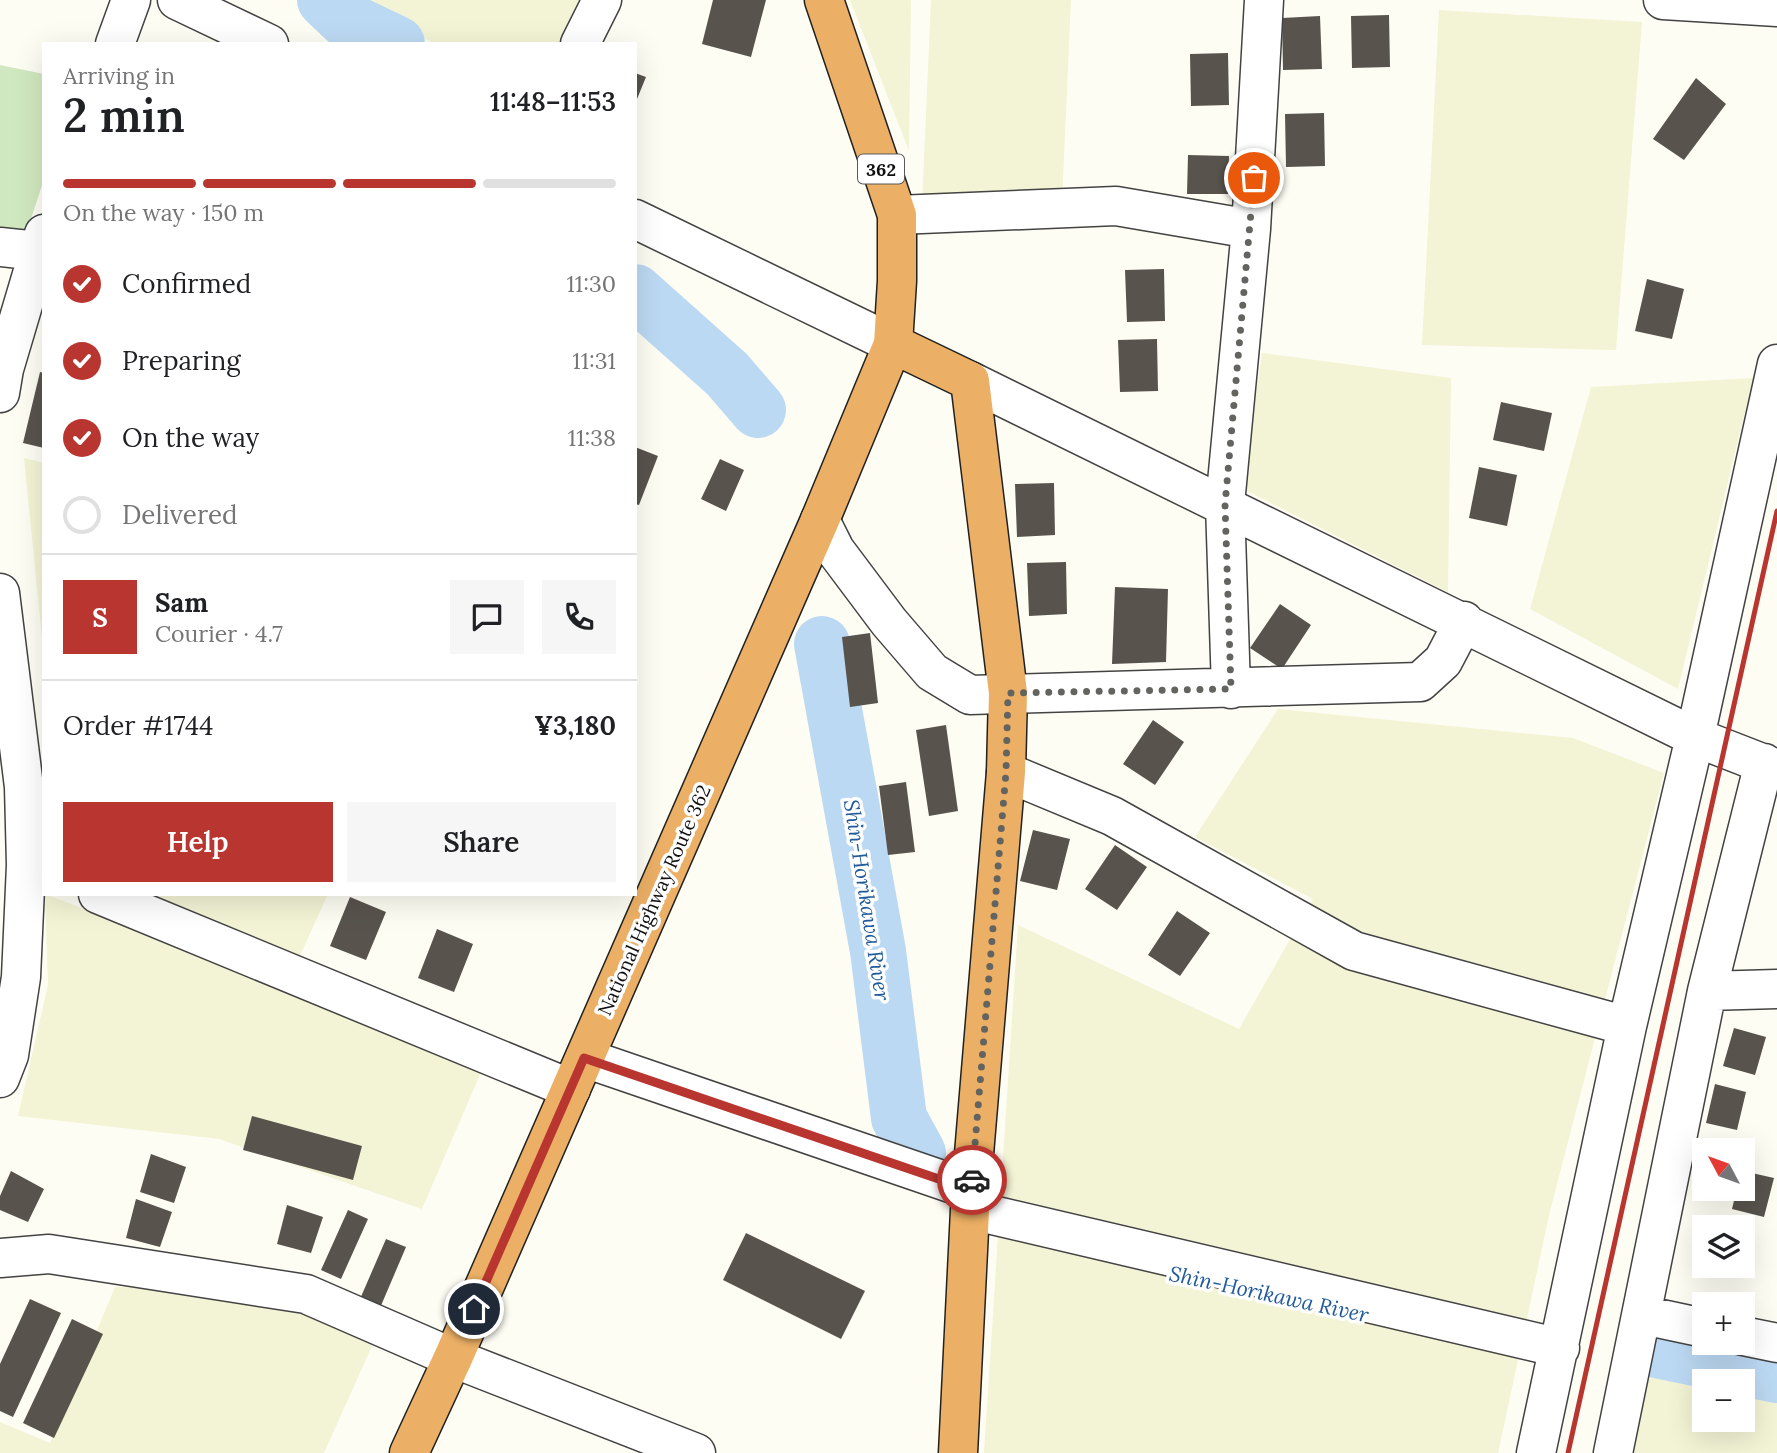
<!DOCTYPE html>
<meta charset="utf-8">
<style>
:root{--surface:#fff;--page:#f6f6f6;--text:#202124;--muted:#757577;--line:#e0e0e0;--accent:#b93630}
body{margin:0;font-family:Lora,serif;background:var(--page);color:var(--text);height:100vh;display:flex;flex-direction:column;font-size:26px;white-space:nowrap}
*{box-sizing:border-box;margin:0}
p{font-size:23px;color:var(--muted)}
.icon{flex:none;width:38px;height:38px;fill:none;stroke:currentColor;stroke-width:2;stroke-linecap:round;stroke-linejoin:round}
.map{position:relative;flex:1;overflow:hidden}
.drawer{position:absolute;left:42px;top:42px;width:595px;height:854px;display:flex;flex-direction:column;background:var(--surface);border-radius:0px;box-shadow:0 7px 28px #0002}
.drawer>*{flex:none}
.needle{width:46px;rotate:311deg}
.tools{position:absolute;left:1692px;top:1138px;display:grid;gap:14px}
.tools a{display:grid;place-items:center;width:63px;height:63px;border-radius:0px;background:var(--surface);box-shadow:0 7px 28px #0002;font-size:35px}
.pin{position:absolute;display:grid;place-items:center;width:60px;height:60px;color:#fff;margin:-30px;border:4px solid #fff;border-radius:50%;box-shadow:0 2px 7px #0007}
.courier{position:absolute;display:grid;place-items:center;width:70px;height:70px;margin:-35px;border:5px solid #b93630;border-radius:50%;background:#fff;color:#222;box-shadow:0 2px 9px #0007}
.overview em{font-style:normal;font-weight:600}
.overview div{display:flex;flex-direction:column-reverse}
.overview{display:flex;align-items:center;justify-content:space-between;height:119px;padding:0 21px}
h1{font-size:46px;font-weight:600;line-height:52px}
.bar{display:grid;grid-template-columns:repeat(4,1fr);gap:10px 7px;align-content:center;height:84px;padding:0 21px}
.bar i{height:9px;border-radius:5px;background:var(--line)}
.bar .on{background:var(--accent)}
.bar p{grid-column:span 4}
.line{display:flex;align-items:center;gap:18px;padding:0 21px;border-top:2px solid var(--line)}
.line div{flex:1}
.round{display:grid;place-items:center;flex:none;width:74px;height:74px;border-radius:0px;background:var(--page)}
ol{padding:0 21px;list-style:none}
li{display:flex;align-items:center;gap:21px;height:77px}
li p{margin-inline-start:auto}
li .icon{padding:7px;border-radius:50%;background:var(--accent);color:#fff;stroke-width:4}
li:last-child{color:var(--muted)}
li i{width:38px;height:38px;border:4px solid var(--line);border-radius:50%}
.button{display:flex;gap:14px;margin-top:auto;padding:14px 21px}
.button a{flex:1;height:80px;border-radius:0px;background:var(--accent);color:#fff;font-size:28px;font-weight:600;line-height:80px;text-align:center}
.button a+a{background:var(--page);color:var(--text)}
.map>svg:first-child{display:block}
.farmland{fill:#f3f3d5}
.green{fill:#d0e8bf}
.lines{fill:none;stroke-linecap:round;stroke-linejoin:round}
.river{stroke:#bcd9f3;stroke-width:56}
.building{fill:#58534d}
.minor-casing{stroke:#434343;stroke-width:41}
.highway-casing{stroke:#212121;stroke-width:41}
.minor{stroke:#fff;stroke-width:38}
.highway{stroke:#ebaf65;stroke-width:38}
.rail{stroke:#b93630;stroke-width:5}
.done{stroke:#636360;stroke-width:7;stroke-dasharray:0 12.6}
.route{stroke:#b93630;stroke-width:9}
.labels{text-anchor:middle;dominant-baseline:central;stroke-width:7;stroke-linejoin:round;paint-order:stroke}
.shield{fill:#fff;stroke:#585858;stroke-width:2}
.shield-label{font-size:18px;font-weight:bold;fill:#101010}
.street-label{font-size:19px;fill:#101010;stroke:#fff}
.water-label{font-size:21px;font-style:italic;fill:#205a9b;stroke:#fff}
</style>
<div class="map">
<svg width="1777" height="1453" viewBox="0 0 1777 1453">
<rect width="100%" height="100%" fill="#fefdf4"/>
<path class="farmland" d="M354,0H602L580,44H435Z
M850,0H911L909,151Z
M931,0H1071L1062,202L922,204Z
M1439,10L1642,22L1616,350L1422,345Z
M1262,353L1451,378L1448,592L1243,489Z
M1753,378L1678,689L1530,609L1591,387Z
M24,458L44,463V658Z
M1278,709L1573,738L1664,773L1550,1211L1498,1453H984L1018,925L1239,1029L1313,899L1195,837Z
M45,894L485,1063L422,1209L219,1139L18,1116L48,985Z
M121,894H328L298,960Z
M115,1287L290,1291L381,1326L324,1453H0V1422L50,1443Z
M1643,1362L1722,1381H1704V1419H1743V1386L1777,1394V1453H1626Z"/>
<path class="green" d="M0,65L44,74V179L25,237L0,231Z"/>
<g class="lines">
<path class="river" d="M325,0L345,19L397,44
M635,292L727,374L758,410
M822,644L878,951L899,1118L918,1153
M1657,1350L1777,1375"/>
</g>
<path class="building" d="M713,0H766L751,57L702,44Z
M1389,15L1390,67L1352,68L1351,16Z
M1320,16L1322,69L1283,70L1282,18Z
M1228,53L1229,105L1191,106L1190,54Z
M635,73L646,77L635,104Z
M1696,78L1726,104L1684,160L1653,139Z
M1324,113L1325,166L1286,167L1285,114Z
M1188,155L1229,156L1228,194H1187Z
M1164,269L1165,321L1127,322L1125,270Z
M1647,279L1684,289L1672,339L1635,331Z
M1157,339L1158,391L1120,392L1118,340Z
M40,372L44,373V448L23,443Z
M1501,402L1552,413L1544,451L1493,440Z
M635,447L658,456L639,505L635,504Z
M720,459L744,470L726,511L701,499Z
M1479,467L1517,475L1507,526L1469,518Z
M1054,483L1055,535L1017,537L1015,484Z
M1066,562L1067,614L1029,616L1027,563Z
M1115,587L1168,589L1166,662L1112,664Z
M1280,604L1311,625L1282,669L1250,648Z
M870,633L878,703L850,707L842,637Z
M1153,720L1184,742L1155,785L1123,764Z
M946,725L958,811L929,816L916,730Z
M906,782L915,852L888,855L879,786Z
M1033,830L1070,839L1057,890L1020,881Z
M1115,845L1147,867L1117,910L1085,889Z
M350,897L386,912L366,960L330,946Z
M1177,911L1210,933L1180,976L1148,955Z
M437,929L473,944L454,992L418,978Z
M1734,1028L1766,1037L1755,1075L1723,1066Z
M1715,1084L1746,1092L1737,1130L1706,1123Z
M252,1116L362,1146L353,1180L243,1150Z
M151,1154L186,1167L174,1203L140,1192Z
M11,1171L44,1189L28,1222L0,1210V1196Z
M1743,1171L1774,1178L1764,1217L1732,1209L1737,1188H1743Z
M136,1199L172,1212L160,1247L126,1238Z
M287,1205L323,1217L311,1253L277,1244Z
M348,1210L368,1219L341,1279L321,1270Z
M746,1233L865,1291L841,1339L723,1280Z
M386,1239L406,1247L380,1308L360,1299Z
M30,1299L61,1313L13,1417L0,1411V1364Z
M72,1319L103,1334L54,1438L23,1423Z"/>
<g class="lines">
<g class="minor-casing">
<path id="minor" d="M177,0L269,44
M1663,0L1777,7
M115,44L131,0
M580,44L602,0
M897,215L1116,206L1251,229
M635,219L893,344
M0,247L38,251
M970,381L1695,737L1777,769
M0,393L4,369L44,234
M820,520L835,550L889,622L932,672L970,695L1420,682L1443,661L1464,621
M0,593L24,787L26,865L21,977L9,1055L0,1078
M1231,689L1225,504L1251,229L1264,0
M1006,772L1112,816L1354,951L1627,1026
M98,894L571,1089
M1707,991L1777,989
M585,1058L971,1190
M971,1210L1560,1348
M0,1258L49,1254L306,1294L453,1358L696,1453
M1643,1315L1704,1328
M1743,1336L1777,1343
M1536,1453L1627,1026L1695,737L1777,364
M1613,1453L1707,991L1764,763"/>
</g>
<g class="highway-casing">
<path id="highway" d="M893,344L970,381L1008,693L1006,772L971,1190L958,1453
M409,1453L453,1358L820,520L893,344L897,281V215L824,0"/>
</g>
<use href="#minor" class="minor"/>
<use href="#highway" class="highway"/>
<path class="rail" d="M1568,1453L1777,511"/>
</g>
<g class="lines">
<path class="done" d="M972,1180L1006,772L1008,693L1231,689L1225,505L1254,178"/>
<path class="route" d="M474,1309L584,1058L971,1190L972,1180"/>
</g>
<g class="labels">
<rect class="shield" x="858" y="154.5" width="46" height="29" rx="5"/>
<g class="shield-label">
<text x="881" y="169">362</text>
</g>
<g class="street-label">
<text transform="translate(654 900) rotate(-66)">National Highway Route 362</text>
</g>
<g class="water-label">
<text transform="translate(867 900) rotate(81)">Shin-Horikawa River</text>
<text transform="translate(1269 1294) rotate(12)">Shin-Horikawa River</text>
</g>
</g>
</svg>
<div class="tools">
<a><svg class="needle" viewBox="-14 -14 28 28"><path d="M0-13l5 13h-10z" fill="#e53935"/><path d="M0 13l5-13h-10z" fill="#757577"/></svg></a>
<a><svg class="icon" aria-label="layers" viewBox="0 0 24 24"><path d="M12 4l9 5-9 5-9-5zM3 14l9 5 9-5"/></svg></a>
<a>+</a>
<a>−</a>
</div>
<div class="pin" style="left:1254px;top:178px;background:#ea580c"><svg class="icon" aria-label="bag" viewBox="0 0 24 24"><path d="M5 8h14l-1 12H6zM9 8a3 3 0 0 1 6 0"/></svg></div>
<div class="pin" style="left:474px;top:1309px;background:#1f2937"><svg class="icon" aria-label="home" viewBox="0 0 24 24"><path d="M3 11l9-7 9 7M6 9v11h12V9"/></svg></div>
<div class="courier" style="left:972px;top:1180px"><svg class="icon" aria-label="car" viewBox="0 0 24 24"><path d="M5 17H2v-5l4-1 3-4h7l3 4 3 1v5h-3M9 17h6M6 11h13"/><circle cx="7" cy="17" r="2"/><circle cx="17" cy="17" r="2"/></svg></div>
<section class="drawer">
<div class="overview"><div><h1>2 min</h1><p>Arriving in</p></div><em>11:48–11:53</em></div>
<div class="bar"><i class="on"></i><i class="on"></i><i class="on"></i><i></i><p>On the way · 150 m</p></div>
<ol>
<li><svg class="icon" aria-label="check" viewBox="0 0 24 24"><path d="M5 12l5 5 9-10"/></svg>Confirmed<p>11:30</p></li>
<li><svg class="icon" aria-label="check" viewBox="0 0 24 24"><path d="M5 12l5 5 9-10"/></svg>Preparing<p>11:31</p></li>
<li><svg class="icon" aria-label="check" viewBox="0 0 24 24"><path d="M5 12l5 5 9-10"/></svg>On the way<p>11:38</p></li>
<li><i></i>Delivered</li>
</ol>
<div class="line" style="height:126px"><b class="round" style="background:var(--accent);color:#fff">S</b><div><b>Sam</b><p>Courier · 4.7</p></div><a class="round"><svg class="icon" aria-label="chat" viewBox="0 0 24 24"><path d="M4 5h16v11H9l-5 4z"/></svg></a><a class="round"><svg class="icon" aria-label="phone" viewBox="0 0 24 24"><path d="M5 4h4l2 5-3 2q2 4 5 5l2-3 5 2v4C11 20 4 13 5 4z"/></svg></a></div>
<div class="line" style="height:91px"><div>Order #1744</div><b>¥3,180</b></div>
<div class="button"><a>Help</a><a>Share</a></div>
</section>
</div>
